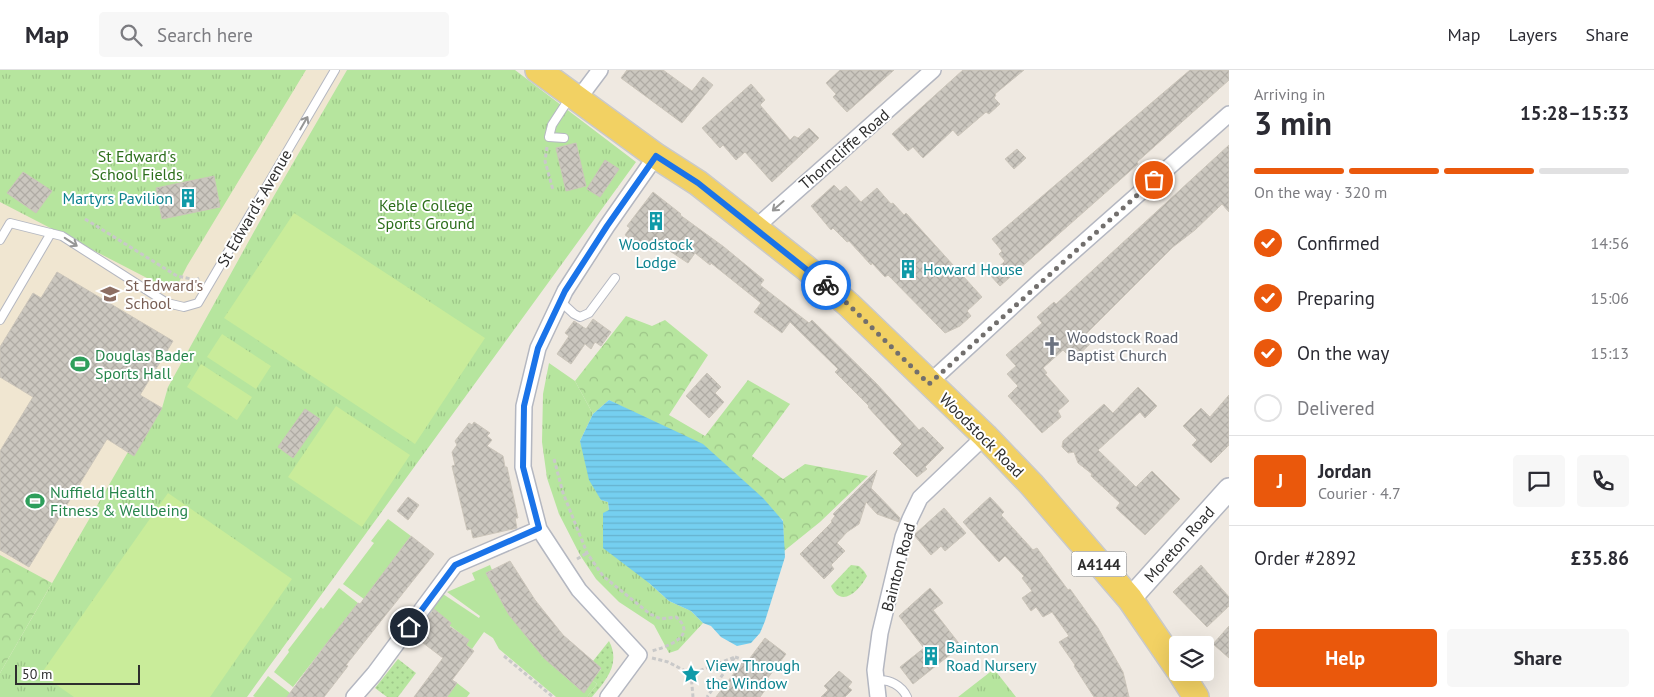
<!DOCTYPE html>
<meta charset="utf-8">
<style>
:root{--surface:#fff;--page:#f7f7f7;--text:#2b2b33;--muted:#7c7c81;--line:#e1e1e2;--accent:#ea580c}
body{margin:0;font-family:"PT Sans",sans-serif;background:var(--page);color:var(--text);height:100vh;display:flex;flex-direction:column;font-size:19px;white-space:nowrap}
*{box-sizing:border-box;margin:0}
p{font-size:16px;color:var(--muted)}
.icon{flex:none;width:28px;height:28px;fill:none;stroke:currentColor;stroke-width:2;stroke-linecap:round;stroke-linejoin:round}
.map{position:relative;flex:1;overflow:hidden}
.panel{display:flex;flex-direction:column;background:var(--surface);width:425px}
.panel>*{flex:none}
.tools{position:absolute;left:1169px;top:566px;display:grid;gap:10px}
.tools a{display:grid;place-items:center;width:45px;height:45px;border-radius:5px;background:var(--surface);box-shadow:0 5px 20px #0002;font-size:25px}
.scale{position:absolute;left:15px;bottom:12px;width:125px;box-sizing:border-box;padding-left:5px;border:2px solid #2e2e2e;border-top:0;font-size:14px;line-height:18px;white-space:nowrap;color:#2e2e2e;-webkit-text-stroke:4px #fff;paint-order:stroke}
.pin{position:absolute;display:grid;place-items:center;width:42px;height:42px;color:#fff;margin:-21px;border:2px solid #fff;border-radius:50%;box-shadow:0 1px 5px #0007}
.courier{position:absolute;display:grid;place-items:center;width:50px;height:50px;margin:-25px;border:4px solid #1a73e8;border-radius:50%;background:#fff;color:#222;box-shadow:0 1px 6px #0007}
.summary em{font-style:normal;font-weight:600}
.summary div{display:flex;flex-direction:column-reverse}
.summary{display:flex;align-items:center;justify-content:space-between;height:85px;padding:0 25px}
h1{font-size:32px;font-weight:600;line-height:38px}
.bar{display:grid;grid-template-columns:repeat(4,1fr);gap:8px 5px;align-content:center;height:60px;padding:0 25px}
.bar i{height:6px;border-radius:4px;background:var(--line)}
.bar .current{background:var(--accent)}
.bar p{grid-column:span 4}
.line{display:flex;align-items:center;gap:12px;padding:0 25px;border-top:1px solid var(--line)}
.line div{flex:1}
.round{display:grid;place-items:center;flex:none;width:52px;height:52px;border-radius:5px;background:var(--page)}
ol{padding:0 25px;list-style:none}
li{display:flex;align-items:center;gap:15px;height:55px}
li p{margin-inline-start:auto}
li .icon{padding:5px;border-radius:50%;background:var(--accent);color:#fff;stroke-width:4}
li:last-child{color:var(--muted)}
li i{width:28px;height:28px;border:2px solid var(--line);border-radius:50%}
.button{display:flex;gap:10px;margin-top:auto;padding:10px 25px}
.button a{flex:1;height:58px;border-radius:5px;background:var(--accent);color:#fff;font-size:20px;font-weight:600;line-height:58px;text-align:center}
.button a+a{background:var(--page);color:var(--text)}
header{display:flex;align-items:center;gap:30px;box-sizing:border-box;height:70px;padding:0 25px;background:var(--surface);border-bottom:1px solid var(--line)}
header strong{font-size:24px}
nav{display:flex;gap:28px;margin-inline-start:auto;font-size:18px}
.search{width:350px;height:45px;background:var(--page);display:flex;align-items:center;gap:12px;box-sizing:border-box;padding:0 18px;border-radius:5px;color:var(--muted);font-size:19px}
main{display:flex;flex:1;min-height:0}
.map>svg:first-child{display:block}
.education{fill:#f0e6d1}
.grass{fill:url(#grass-dots)}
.forest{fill:url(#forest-crowns)}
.park{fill:url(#park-tufts)}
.garden{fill:#b6e59e}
.pitch{fill:#c9ec9a}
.water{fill:url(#water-rules)}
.building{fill:url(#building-cross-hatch);stroke:#cbc5ba}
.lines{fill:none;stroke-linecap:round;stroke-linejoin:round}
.lane-casing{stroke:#b4b7c1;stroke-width:10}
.street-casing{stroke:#b4b7c1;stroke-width:18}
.secondary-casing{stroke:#b4b7c1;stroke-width:24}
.primary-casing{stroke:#c9c9c9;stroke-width:28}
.path{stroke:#c9c9c9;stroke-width:3;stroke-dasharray:4 2.5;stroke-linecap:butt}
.lane{stroke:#fff;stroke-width:8}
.street{stroke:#fff;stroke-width:15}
.secondary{stroke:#fff;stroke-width:21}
.primary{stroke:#f2d163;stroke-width:25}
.oneway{stroke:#969696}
.done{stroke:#726f6d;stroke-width:5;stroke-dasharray:0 9}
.route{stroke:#1a73e8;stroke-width:6}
.labels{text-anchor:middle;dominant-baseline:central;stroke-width:4;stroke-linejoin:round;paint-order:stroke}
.shield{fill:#fff;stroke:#6d6d6d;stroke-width:1}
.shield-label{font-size:15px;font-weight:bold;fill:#2e2e2e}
.street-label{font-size:16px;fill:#2e2e2e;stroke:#fff}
.park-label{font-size:16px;fill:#2c6e1b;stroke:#fff}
.culture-label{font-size:16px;fill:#0d838f;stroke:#fff;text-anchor:start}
.education-label{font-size:16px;fill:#785e54;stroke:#fff;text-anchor:start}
.worship-label{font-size:16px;fill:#5b616d;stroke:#fff;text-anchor:start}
.leisure-label{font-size:16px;fill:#27864d;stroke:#fff;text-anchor:start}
</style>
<header>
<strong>Map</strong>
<div class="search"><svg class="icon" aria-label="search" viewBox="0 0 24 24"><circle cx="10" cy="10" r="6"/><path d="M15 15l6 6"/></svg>Search here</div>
<nav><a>Map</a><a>Layers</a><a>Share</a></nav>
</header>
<main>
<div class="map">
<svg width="1229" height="627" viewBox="0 0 1229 627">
<defs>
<pattern id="grass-dots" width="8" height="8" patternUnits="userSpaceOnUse" patternTransform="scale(1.25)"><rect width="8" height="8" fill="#b6e59e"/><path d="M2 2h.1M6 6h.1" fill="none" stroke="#9dc588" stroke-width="1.8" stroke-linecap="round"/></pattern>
<pattern id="forest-crowns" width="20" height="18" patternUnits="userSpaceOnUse" patternTransform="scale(1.25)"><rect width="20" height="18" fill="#b6e59e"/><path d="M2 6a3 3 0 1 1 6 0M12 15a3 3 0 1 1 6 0" fill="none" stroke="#9dc588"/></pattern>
<pattern id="park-tufts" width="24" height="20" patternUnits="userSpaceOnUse" patternTransform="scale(1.25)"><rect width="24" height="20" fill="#b6e59e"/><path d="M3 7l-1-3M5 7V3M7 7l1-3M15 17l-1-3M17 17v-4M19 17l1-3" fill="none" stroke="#9dc588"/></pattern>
<pattern id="water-rules" width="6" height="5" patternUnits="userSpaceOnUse" patternTransform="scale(1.25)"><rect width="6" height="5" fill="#75cff0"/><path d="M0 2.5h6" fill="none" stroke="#66b2ce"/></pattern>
<pattern id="building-cross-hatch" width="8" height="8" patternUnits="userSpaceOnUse" patternTransform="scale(1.25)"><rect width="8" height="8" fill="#cbc7bf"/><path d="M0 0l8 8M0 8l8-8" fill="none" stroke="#afaba4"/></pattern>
</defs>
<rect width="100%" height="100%" fill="#efe9e1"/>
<path class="education" d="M0,0H347L271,131L168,317L162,338L134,386L128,383L0,603Z"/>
<path class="grass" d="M851,495L859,496L864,501L867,506C859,521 841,539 831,516Z
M609,571C621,594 606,610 592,627H587L597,614L592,610L601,599L593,591Z
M398,589L416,603L398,627H387L375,618Z"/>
<path class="forest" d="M626,246L652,256L665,250L708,285L669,345L705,366L748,310L790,334L752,386L783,409L805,394L868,406L820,452L784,481L783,450L651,351L609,330L593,344L575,311Z
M0,485L52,513L0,603Z"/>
<path class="park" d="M0,0H306L187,196L174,222L0,132Z
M347,0H515L636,92L247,627H0V603L128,382L134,385L162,338L168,317L271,131Z
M549,293L575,311L593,344L580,371L601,430L608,432L609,440L649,513L669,531L691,541L703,553L678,580L669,583L654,555L619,532L596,509L580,485L559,444L547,408L542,372L543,324Z
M994,599L1016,627H958Z"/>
<path class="garden" d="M388,449L411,466L364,529L343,514L374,473L371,471Z
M490,495L492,500L486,503L509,544L597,614L587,627H556L499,579L493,568L484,562L472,579L466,575L469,570L449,555L451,553L434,540L432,542L430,540L443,524L479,548L480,546L447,522L475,510L472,503Z
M339,518L358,533L293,617L274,602L289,582L288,580L321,537L323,539Z
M268,606L290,623L287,627H255L253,626Z
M457,613L470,623L467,627H447Z"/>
<path class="pitch" d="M294,143L485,268L415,374L224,248Z
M222,264L271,296L256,319L207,287Z
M201,294L252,327L237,350L187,317Z
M336,336L410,385L362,457L288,407Z
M168,423L292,509L210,627H74L41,604Z"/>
<path class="water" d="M609,330L703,374L763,428L783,451L785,487L765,551L760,563L751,573L737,576L721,567L711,556L703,553L691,541L669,531L649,513L603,478V443L609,440L608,432L601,430L589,410L580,371L593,344Z"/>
<path class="building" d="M627,0H663L692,21L703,7L713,15L682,53L621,8Z
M840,0H894L847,42L833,27L836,24L826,13Z
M963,0H1024L995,24L996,25L994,28L1000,34L989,44L986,42L958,66L953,60L923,88L913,77L908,81L892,64Z
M1190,0H1229V10L1137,92L1138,94L1000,216L990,205L1005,191L999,184L1002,181L992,169Z
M751,14L765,30L760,35L790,70L794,66L798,68L809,58L819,68L772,112L745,82L736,90L723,75L720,78L702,58Z
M576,73L586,116L566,121L556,78Z
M1229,75V142L1222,134L1195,160L1173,177L1085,265L1092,272L1073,290L1063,280L1043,298L1047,303L1045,304L1069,331L1058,341L1061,347L1042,363L1008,326L1018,316L1007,304L1016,296L1006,285L1042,253L1037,247L1054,232L1056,234Z
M1017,79L1026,88L1014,99L1005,89Z
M605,90L619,99L600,127L587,119Z
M23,102L52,121L36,143L7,123Z
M214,106L220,137L162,149L156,118Z
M834,115L840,121L846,116L861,132L877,118L891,134L893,133L904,145L906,143L982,227L967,241L971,246L960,256L945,263L888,205L885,207L872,193L871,195L849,171L847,172L833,158L831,160L811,136Z
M653,122L681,144L680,145L724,177L764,210L760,215L809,253L812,250L876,313L919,360L923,357L944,378L925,397L927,399L917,407L893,383L902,374L868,337L869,336L835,302L838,299L790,252L782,263L754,242L761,233L711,193L710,195L695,183L688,193L653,170L646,180L625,165L630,158L627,156Z
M57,202L173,271L140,325L162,338L134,386L107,369L29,497L0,480V381L33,327L0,307V277L33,223L41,228Z
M593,249L611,262L601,276L595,272L591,279L585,274L571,294L557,284L569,266L565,263L574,251L586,259Z
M707,303L721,317L715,323L724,332L709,348L686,326Z
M1138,317L1157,336L1145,348L1140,342L1098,380L1136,417L1152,401L1180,429L1145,465L1116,438L1120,433L1091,406L1092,404L1078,393L1074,382L1068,383L1062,377L1063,371L1104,334L1113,343Z
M1229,325V375L1211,393L1192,375L1197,370L1183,356L1201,338L1210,347Z
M305,339L320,349L293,388L278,377Z
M474,352L490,363L487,366L492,370L487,376L503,386L505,397H507L518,448H515L517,458L473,468L471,459L467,460L452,396L455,395L452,382L457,375L455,371L469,353L472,355Z
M877,400L871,418L900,448L899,452L877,444L866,432L859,454L847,462L837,473L845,481L831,495L834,499L824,509L800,484L832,452L831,451L835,446L833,444Z
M408,427L419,435L408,450L397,441Z
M990,427L1004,442L1001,445L1033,480L1037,478L1068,520L1070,519L1098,558L1123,602L1129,627H1094L1074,596L1075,595L1059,572L1069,566L1052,542L1043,547L1036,537L1031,541L1022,528L1032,521L1022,508L1024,506L1005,486L999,492L963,452Z
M944,438L966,463L945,481L941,476L931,485L914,465Z
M411,466L434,484L346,595L348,596L324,627H287L327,573L358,533L360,534Z
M510,491L535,530L563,565L601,598L584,623L544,588L509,545L486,503Z
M1201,495L1229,527V536L1207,557L1173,522Z
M930,518L943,533L933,540L961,576L913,614L900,597L924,578L899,546Z
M434,539L451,553L449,556L469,570L466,575L474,581L452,610L457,613L447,627H414L443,588L414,566Z
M1229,556V588L1213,574Z
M765,568L786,584L767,609L771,612L760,627H716L744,590L747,592Z
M839,601L852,612L848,617L852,620L845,627H821L828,620L824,616Z"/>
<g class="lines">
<g class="lane-casing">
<path id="lane" d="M564,68L549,67L552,55L567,32
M0,170L10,153L62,166L167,233L184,237L198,233L335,0
M560,231L574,244L580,247L589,243L615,208
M0,250L51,163
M876,611C889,608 902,616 907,627"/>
</g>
<g class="street-casing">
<path id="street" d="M579,28L600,0
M755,158L933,0
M929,313L1040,211L1229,44
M354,627L374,604L455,495L539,459
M608,627L639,585L579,520L539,459L523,397L524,336L538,278L565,221L607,156L656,86
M878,627L875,600L880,563L903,467L910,449L920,428L985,366"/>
</g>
<g class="secondary-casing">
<path id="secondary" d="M1130,529L1229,419"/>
</g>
<g class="primary-casing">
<path id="primary" d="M538,0L656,86L698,113L806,198L849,235L985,366L1032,415L1130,529L1178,599
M1180,602L1196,627"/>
</g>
<path class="path" d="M547,77L545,91L553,120
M85,149L177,206L196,210L199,208
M554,389L563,423L587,483L603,506L650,544L661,549L676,547C699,566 666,577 652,581
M577,489L587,483
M504,586L553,627
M735,587L744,590
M652,588L668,592L691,604L735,587L707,627
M691,604L693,627"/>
<use href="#lane" class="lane"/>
<use href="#street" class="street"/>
<use href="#secondary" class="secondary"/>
<use href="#primary" class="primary"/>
</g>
<defs><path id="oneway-shaft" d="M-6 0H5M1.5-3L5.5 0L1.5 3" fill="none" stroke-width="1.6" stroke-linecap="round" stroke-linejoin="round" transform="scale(1.25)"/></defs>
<g class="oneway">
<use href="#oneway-shaft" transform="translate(304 53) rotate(-60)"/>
<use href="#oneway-shaft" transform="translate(778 136) rotate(139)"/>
<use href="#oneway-shaft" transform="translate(71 172) rotate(33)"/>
</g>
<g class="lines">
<path class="done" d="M826,215L849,235L929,314L1154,110"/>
<path class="route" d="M409,557L455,495L539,458L523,397L524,336L538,278L565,221L607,156L656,86L698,113L826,215"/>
</g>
<defs>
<g id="building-bare" transform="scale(1.5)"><path d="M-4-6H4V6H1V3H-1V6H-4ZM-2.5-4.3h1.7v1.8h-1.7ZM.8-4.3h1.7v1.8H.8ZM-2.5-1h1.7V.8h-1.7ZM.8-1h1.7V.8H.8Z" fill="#0f9aa8" stroke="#fff" stroke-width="2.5" paint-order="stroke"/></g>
<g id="school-bare" transform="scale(1.5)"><path d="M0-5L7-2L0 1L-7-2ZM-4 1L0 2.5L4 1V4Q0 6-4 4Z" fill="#8d6e63" stroke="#fff" stroke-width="2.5" paint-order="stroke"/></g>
<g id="church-bare" transform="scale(1.5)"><path d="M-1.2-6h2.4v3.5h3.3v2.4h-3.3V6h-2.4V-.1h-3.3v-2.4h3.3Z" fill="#6b7280" stroke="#fff" stroke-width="2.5" paint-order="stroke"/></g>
<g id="stadium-bare" transform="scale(1.5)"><path d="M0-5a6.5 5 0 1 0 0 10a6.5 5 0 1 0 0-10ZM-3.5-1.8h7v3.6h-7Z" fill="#2e9e5b" stroke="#fff" stroke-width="2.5" paint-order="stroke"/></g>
<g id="sight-bare" transform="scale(1.5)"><path d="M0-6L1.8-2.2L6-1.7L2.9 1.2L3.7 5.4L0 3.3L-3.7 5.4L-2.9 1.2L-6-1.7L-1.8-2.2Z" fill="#0f9aa8" stroke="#fff" stroke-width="2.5" paint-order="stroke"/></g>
</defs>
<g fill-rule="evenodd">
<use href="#building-bare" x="188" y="128"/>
<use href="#building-bare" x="656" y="151"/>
<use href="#building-bare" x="908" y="199"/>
<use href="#school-bare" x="110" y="224"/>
<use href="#church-bare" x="1052" y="276"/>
<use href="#stadium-bare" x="80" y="294"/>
<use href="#stadium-bare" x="35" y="431"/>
<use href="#building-bare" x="931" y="586"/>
<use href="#sight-bare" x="691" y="604"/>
</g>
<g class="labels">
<rect class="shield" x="1071.5" y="481.5" width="55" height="25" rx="4"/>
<g class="shield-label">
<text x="1099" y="494">A4144</text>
</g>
<g class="street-label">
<text transform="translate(844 79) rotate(-41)">Thorncliffe Road</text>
<text transform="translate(254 138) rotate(-60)">St Edward's Avenue</text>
<text transform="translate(982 365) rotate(45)">Woodstock Road</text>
<text transform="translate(1179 474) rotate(-48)">Moreton Road</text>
<text transform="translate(898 497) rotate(-75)">Bainton Road</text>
</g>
<g class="park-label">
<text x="137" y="86">St Edward's<tspan x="137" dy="18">School Fields</tspan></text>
<text x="426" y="135">Keble College<tspan x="426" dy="18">Sports Ground</tspan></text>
</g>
<g class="culture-label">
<text x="173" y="128" text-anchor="end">Martyrs Pavilion</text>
<text x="656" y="174" text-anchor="middle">Woodstock<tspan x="656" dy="18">Lodge</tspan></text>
<text x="923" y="199">Howard House</text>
<text x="946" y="577">Bainton<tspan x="946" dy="18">Road Nursery</tspan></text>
<text x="706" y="595">View Through<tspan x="706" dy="18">the Window</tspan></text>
</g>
<g class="education-label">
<text x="125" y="215">St Edward's<tspan x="125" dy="18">School</tspan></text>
</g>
<g class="worship-label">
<text x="1067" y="267">Woodstock Road<tspan x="1067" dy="18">Baptist Church</tspan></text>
</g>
<g class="leisure-label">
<text x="95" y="285">Douglas Bader<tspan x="95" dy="18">Sports Hall</tspan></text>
<text x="50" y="422">Nuffield Health<tspan x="50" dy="18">Fitness &amp; Wellbeing</tspan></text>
</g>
</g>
</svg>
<div class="tools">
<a><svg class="icon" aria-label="layers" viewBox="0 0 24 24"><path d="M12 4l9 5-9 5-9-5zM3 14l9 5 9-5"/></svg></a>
</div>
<div class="scale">50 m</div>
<div class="pin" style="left:1154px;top:110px;background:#ea580c"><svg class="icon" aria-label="bag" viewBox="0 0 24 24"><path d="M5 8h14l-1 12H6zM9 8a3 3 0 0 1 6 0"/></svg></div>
<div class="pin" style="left:409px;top:557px;background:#1f2937"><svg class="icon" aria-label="home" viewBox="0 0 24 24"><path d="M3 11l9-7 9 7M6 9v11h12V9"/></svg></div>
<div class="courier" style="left:826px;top:215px"><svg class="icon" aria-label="bike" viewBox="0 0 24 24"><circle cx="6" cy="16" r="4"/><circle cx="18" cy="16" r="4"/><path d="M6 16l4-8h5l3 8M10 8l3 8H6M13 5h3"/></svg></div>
</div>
<section class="panel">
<div class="summary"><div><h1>3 min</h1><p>Arriving in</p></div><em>15:28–15:33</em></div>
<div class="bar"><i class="current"></i><i class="current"></i><i class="current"></i><i></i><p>On the way · 320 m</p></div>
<ol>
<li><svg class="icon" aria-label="check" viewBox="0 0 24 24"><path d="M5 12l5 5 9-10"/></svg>Confirmed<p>14:56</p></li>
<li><svg class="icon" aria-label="check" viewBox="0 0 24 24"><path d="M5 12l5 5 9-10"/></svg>Preparing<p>15:06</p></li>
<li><svg class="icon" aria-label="check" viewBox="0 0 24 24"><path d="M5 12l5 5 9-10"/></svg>On the way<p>15:13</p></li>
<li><i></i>Delivered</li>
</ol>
<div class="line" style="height:90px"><b class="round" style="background:var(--accent);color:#fff">J</b><div><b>Jordan</b><p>Courier · 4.7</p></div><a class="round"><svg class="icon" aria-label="chat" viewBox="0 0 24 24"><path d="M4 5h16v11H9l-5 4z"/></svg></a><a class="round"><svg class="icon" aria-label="phone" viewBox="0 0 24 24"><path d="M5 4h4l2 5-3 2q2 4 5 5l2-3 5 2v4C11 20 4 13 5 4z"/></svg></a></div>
<div class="line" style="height:65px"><div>Order #2892</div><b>£35.86</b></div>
<div class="button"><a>Help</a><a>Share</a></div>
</section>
</main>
